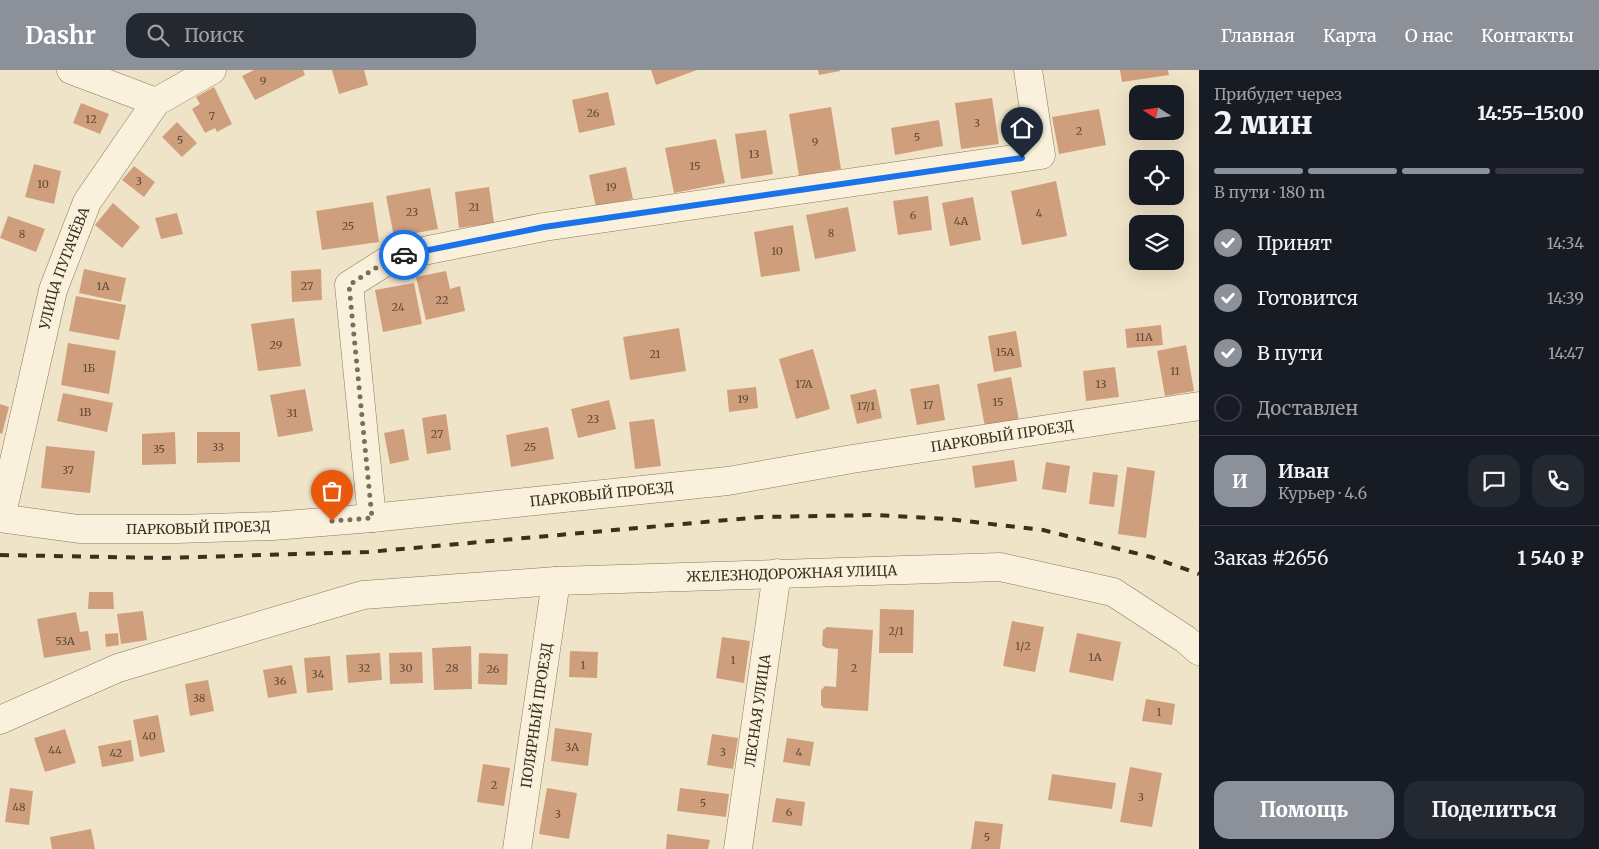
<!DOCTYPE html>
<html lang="ru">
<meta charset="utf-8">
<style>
:root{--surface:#171b24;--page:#242831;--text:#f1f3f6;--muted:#9ea1a6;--line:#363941;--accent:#8c9099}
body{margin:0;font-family:Merriweather,serif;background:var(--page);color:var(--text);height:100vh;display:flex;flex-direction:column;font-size:19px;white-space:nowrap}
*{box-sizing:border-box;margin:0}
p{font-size:16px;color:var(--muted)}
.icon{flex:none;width:28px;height:28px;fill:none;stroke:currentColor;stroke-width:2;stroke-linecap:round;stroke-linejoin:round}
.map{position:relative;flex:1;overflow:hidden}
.sheet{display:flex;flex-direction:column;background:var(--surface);width:400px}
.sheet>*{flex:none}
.needle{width:32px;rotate:282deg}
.fabs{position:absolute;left:1129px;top:15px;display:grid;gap:10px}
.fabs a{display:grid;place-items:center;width:55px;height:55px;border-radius:10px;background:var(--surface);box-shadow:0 5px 20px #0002;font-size:25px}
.pin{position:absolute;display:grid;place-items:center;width:42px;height:42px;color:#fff;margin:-51px -21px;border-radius:50% 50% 50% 0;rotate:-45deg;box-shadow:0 0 5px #0007}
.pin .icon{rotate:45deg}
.courier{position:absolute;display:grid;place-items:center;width:50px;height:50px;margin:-25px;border:4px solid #1a73e8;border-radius:50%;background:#fff;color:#222;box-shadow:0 1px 6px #0007}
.head em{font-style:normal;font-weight:800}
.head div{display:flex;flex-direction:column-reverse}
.head{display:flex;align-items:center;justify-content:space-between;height:85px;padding:0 15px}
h1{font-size:32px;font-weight:800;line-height:38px}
.bar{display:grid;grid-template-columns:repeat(4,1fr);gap:8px 5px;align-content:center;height:60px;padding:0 15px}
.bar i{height:6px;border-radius:4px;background:var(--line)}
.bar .on{background:var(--accent)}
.bar p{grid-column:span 4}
.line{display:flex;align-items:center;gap:12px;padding:0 15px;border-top:1px solid var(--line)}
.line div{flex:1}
.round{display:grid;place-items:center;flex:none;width:52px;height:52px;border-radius:15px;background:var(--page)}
ol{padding:0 15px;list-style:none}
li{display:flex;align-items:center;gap:15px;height:55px}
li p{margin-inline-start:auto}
li .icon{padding:5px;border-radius:50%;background:var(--accent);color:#fff;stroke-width:4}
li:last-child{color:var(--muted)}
li i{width:28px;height:28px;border:2px solid var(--line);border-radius:50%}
.action{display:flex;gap:10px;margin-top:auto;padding:10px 15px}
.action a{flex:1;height:58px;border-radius:15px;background:var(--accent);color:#fff;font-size:20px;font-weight:800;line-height:58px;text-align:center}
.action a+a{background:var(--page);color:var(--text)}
header{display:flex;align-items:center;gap:30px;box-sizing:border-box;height:70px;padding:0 25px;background:var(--accent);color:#fff}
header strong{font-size:24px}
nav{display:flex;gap:28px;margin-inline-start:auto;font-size:18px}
.search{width:350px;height:45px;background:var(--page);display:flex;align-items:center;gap:12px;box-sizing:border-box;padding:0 18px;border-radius:15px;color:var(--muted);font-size:19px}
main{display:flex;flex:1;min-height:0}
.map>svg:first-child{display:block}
.building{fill:#cf9f7d}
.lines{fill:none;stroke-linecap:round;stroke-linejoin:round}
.minor-casing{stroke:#8d765c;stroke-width:29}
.minor{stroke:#faf1dc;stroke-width:28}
.rail{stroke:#3d2e20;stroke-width:4;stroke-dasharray:9 9;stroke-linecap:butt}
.done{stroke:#7c6e5b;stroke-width:5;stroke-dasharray:0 9}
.route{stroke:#1a73e8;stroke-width:6}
.labels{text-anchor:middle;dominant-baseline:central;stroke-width:5;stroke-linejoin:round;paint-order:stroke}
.number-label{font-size:11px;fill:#624a37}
.street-label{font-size:14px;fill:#3d2e20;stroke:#f7eed8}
</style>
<header>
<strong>Dashr</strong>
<div class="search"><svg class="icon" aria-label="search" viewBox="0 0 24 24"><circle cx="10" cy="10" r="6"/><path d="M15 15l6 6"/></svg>Поиск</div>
<nav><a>Главная</a><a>Карта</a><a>О нас</a><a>Контакты</a></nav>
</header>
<main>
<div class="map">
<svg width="1199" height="779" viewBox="0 0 1199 779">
<rect width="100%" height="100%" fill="#f0e4c8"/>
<path class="building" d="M254,0H303L305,5L255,30L242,6Z
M332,0H364L368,15L339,24Z
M651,0H697L656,15Z
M818,0H840V1L819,5Z
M1120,0H1168L1169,5L1122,12Z
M214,17L232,54L217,62L215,58L205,63L192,39L200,34L196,27Z
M608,22L615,55L579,63L572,30Z
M992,28L999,74L961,79L955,33Z
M81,33L109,44L100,64L73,53Z
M831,37L841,99L799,106L789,44Z
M1099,39L1106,75L1059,84L1052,47Z
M939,50L943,76L895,85L891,58Z
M177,52L197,73L182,87L162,67Z
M766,60L773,104L741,109L735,64Z
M716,69L725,113L674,123L665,78Z
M34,94L61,101L54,134L25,127Z
M134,96L155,112L144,127L122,110Z
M626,97L633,129L596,137L589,105Z
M1056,111L1067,166L1022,175L1011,121Z
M489,117L494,153L459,158L455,122Z
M430,118L438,159L394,167L386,126Z
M928,126L932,160L898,165L893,131Z
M973,127L981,170L950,176L942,133Z
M373,132L379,172L322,180L316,141Z
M113,133L140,157L122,178L95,155Z
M848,137L856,181L815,189L806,145Z
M177,143L183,164L161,169L155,148Z
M8,146L45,159L36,182L0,168Z
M793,155L800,201L761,207L754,162Z
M84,199L126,208L121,232L79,223Z
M321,199L322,230L292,232L291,201Z
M446,201L450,219L460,216L465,241L426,250L416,207Z
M414,213L422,254L383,262L375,220Z
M76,226L126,235L119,270L69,261Z
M294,248L301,296L258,301L251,254Z
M1161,255L1163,275L1127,278L1125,259Z
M679,258L686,301L630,310L623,267Z
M1016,261L1022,297L994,302L988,266Z
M68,273L116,281L109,324L61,315Z
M1186,275L1194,321L1165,326L1157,281Z
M813,279L830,339L796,349L779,289Z
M1115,297L1119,327L1086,331L1083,301Z
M1011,307L1019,351L985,357L977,314Z
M939,314L945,350L917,355L910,319Z
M756,317L758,338L729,342L727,320Z
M305,319L313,361L278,367L270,325Z
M876,319L882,348L857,354L850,325Z
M63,323L113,333L107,362L57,351Z
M609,330L616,359L578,368L571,339Z
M0,334L9,337L2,364L0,363Z
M446,344L451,380L427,384L422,348Z
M654,349L661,396L635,399L629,352Z
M548,357L554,389L511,397L506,365Z
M404,359L409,390L390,394L384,363Z
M175,362L176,394L142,395V364Z
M197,362H240V392L197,393Z
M46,376L95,381L90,423L41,418Z
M1014,390L1017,411L975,418L972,396Z
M1046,392L1070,396L1066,423L1042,419Z
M1127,397L1155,401L1146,468L1118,464Z
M1093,402L1118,405L1114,437L1089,434Z
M89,522H113L114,539H88Z
M880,539L914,540L913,583H879Z
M143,541L147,570L121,574L117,544Z
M76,542L80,562L88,561L91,580L44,588L37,549Z
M1012,551L1044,557L1035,602L1003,596Z
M827,557L873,560L868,641L824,638L821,635V620L825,616L836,617L838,579L826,578L822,575L823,560Z
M118,563L119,575L106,577L105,564Z
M1077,563L1121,572L1113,611L1069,602Z
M722,567L750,571L744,613L716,608Z
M471,576L472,619L434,620L432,578Z
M570,581L598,582L597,608L569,607Z
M422,582L423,613L390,614L389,583Z
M380,583L382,610L348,613L346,585Z
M479,583L508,584L507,615L478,614Z
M330,586L333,620L307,623L304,588Z
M292,595L297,623L268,628L263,600Z
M208,610L214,641L190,646L185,614Z
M1146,629L1175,634L1172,655L1142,651Z
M158,645L165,682L140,687L133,650Z
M555,658L592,663L588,696L551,691Z
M65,659L76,693L45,702L34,668Z
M712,664L738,668L733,699L707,695Z
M787,668L814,672L810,696L783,692Z
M131,670L134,691L102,697L98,676Z
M483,694L510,698L504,736L477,732Z
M1130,697L1162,703L1152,757L1120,752Z
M1052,704L1116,713L1112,739L1048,730Z
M10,718L33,721L29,755L5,752Z
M547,718L577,723L569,769L539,764Z
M680,718L729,724L726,747L677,741Z
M776,728L805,732L802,756L772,752Z
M975,751L1003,754L1000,779H971Z
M91,759L95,779H52L50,767Z
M667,764L710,770L708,779H666Z"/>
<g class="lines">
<g class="minor-casing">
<g id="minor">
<path d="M71,0L156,32"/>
<path id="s1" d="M0,448L79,459H177L273,456L372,448L728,411L852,389L1199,336"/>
<path id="s2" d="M1,448L53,220L87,132L156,32L212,0"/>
<path d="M372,448L349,215L393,187L544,157L1041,85L1028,0"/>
<path id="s3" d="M0,650L118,598L363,525L556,511L1000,497L1113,522L1185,569L1199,581"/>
<path id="s4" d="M517,779L556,511"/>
<path id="s5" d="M738,779L777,503"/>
</g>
</g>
<use href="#minor" class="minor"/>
<path class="rail" d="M0,485L161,488L368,482L761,447L875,445L948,449L1043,460L1151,487L1199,504"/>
</g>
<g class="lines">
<path class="done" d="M332,451L372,448L349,215L393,187L404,185"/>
<path class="route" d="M404,185L544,157L1022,88"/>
</g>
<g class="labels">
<g class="number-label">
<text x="263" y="11">9</text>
<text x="593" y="43">26</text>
<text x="212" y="46">7</text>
<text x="91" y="49">12</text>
<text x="977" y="53">3</text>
<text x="1079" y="61">2</text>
<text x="917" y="67">5</text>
<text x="180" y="70">5</text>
<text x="815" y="72">9</text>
<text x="754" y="84">13</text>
<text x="695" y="96">15</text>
<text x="139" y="111">3</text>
<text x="43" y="114">10</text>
<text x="611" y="117">19</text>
<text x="474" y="137">21</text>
<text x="412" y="142">23</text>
<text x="1039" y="143">4</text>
<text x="913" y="145">6</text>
<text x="961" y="151">4А</text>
<text x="348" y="156">25</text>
<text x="831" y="163">8</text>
<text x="22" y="164">8</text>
<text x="777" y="181">10</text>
<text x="103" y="216">1А</text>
<text x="307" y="216">27</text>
<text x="442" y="230">22</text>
<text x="398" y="237">24</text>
<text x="1144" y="267">11А</text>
<text x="276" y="275">29</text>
<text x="1005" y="282">15А</text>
<text x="655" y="284">21</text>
<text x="89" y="298">1Б</text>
<text x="1175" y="301">11</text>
<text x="804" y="314">17А</text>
<text x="1101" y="314">13</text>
<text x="743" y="329">19</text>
<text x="998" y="332">15</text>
<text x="928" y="335">17</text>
<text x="866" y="336">17/1</text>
<text x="85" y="342">1В</text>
<text x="292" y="343">31</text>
<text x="593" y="349">23</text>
<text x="437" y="364">27</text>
<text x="218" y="377">33</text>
<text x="530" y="377">25</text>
<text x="159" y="379">35</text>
<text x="68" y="400">37</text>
<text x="896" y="561">2/1</text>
<text x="65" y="571">53А</text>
<text x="1023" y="576">1/2</text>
<text x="1095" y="587">1А</text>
<text x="733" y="590">1</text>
<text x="583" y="595">1</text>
<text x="364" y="598">32</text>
<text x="406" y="598">30</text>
<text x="452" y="598">28</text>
<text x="854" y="598">2</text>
<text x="493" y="599">26</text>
<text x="318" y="604">34</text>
<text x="280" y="611">36</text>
<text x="199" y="628">38</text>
<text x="1159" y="642">1</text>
<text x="149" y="666">40</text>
<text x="572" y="677">3А</text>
<text x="55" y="680">44</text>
<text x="723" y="682">3</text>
<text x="799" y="682">4</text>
<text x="116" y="683">42</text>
<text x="494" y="715">2</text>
<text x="1141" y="727">3</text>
<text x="703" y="733">5</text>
<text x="19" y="737">48</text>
<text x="789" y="742">6</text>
<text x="558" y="744">3</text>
<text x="987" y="767">5</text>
</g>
<g class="street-label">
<text stroke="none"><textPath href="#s2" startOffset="258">УЛИЦА ПУГАЧЁВА</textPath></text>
<text stroke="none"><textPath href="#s1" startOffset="1009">ПАРКОВЫЙ ПРОЕЗД</textPath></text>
<text stroke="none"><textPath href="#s1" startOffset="604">ПАРКОВЫЙ ПРОЕЗД</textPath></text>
<text stroke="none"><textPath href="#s1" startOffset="199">ПАРКОВЫЙ ПРОЕЗД</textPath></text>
<text stroke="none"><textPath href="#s3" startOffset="814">ЖЕЛЕЗНОДОРОЖНАЯ УЛИЦА</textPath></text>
<text stroke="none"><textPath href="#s5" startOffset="140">ЛЕСНАЯ УЛИЦА</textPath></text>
<text stroke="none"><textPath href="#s4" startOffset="135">ПОЛЯРНЫЙ ПРОЕЗД</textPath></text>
</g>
</g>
</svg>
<div class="fabs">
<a><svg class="needle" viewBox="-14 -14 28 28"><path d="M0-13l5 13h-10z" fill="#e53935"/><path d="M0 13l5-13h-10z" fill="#9ea1a6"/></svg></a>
<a><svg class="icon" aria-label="locate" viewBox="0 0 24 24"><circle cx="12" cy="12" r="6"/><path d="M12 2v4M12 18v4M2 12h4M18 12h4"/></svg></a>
<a><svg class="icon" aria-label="layers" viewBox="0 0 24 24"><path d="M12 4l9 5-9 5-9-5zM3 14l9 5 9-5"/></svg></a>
</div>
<div class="pin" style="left:332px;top:451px;background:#ea580c"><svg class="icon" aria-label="bag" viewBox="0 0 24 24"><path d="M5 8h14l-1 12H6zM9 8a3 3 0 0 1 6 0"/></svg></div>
<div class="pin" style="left:1022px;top:88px;background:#1f2937"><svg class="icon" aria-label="home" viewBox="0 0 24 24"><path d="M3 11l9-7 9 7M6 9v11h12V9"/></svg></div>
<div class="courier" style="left:404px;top:185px"><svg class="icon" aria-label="car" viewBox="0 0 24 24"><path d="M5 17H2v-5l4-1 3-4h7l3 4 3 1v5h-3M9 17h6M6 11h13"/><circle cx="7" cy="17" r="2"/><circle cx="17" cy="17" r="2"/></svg></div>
</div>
<section class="sheet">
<div class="head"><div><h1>2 мин</h1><p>Прибудет через</p></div><em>14:55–15:00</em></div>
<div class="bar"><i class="on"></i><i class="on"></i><i class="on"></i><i></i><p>В пути · 180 m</p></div>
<ol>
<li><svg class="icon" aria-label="check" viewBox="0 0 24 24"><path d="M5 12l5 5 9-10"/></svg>Принят<p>14:34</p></li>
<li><svg class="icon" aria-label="check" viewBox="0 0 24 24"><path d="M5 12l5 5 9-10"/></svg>Готовится<p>14:39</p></li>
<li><svg class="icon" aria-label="check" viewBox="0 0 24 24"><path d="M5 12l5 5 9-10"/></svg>В пути<p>14:47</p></li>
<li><i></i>Доставлен</li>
</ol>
<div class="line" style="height:90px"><b class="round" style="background:var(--accent);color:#fff">И</b><div><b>Иван</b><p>Курьер · 4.6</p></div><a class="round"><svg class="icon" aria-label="chat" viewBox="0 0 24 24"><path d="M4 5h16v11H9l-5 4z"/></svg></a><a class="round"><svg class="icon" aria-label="phone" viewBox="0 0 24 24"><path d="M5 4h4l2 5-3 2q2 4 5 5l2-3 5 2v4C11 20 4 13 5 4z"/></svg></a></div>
<div class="line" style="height:65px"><div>Заказ #2656</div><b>1 540 ₽</b></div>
<div class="action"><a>Помощь</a><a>Поделиться</a></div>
</section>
</main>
